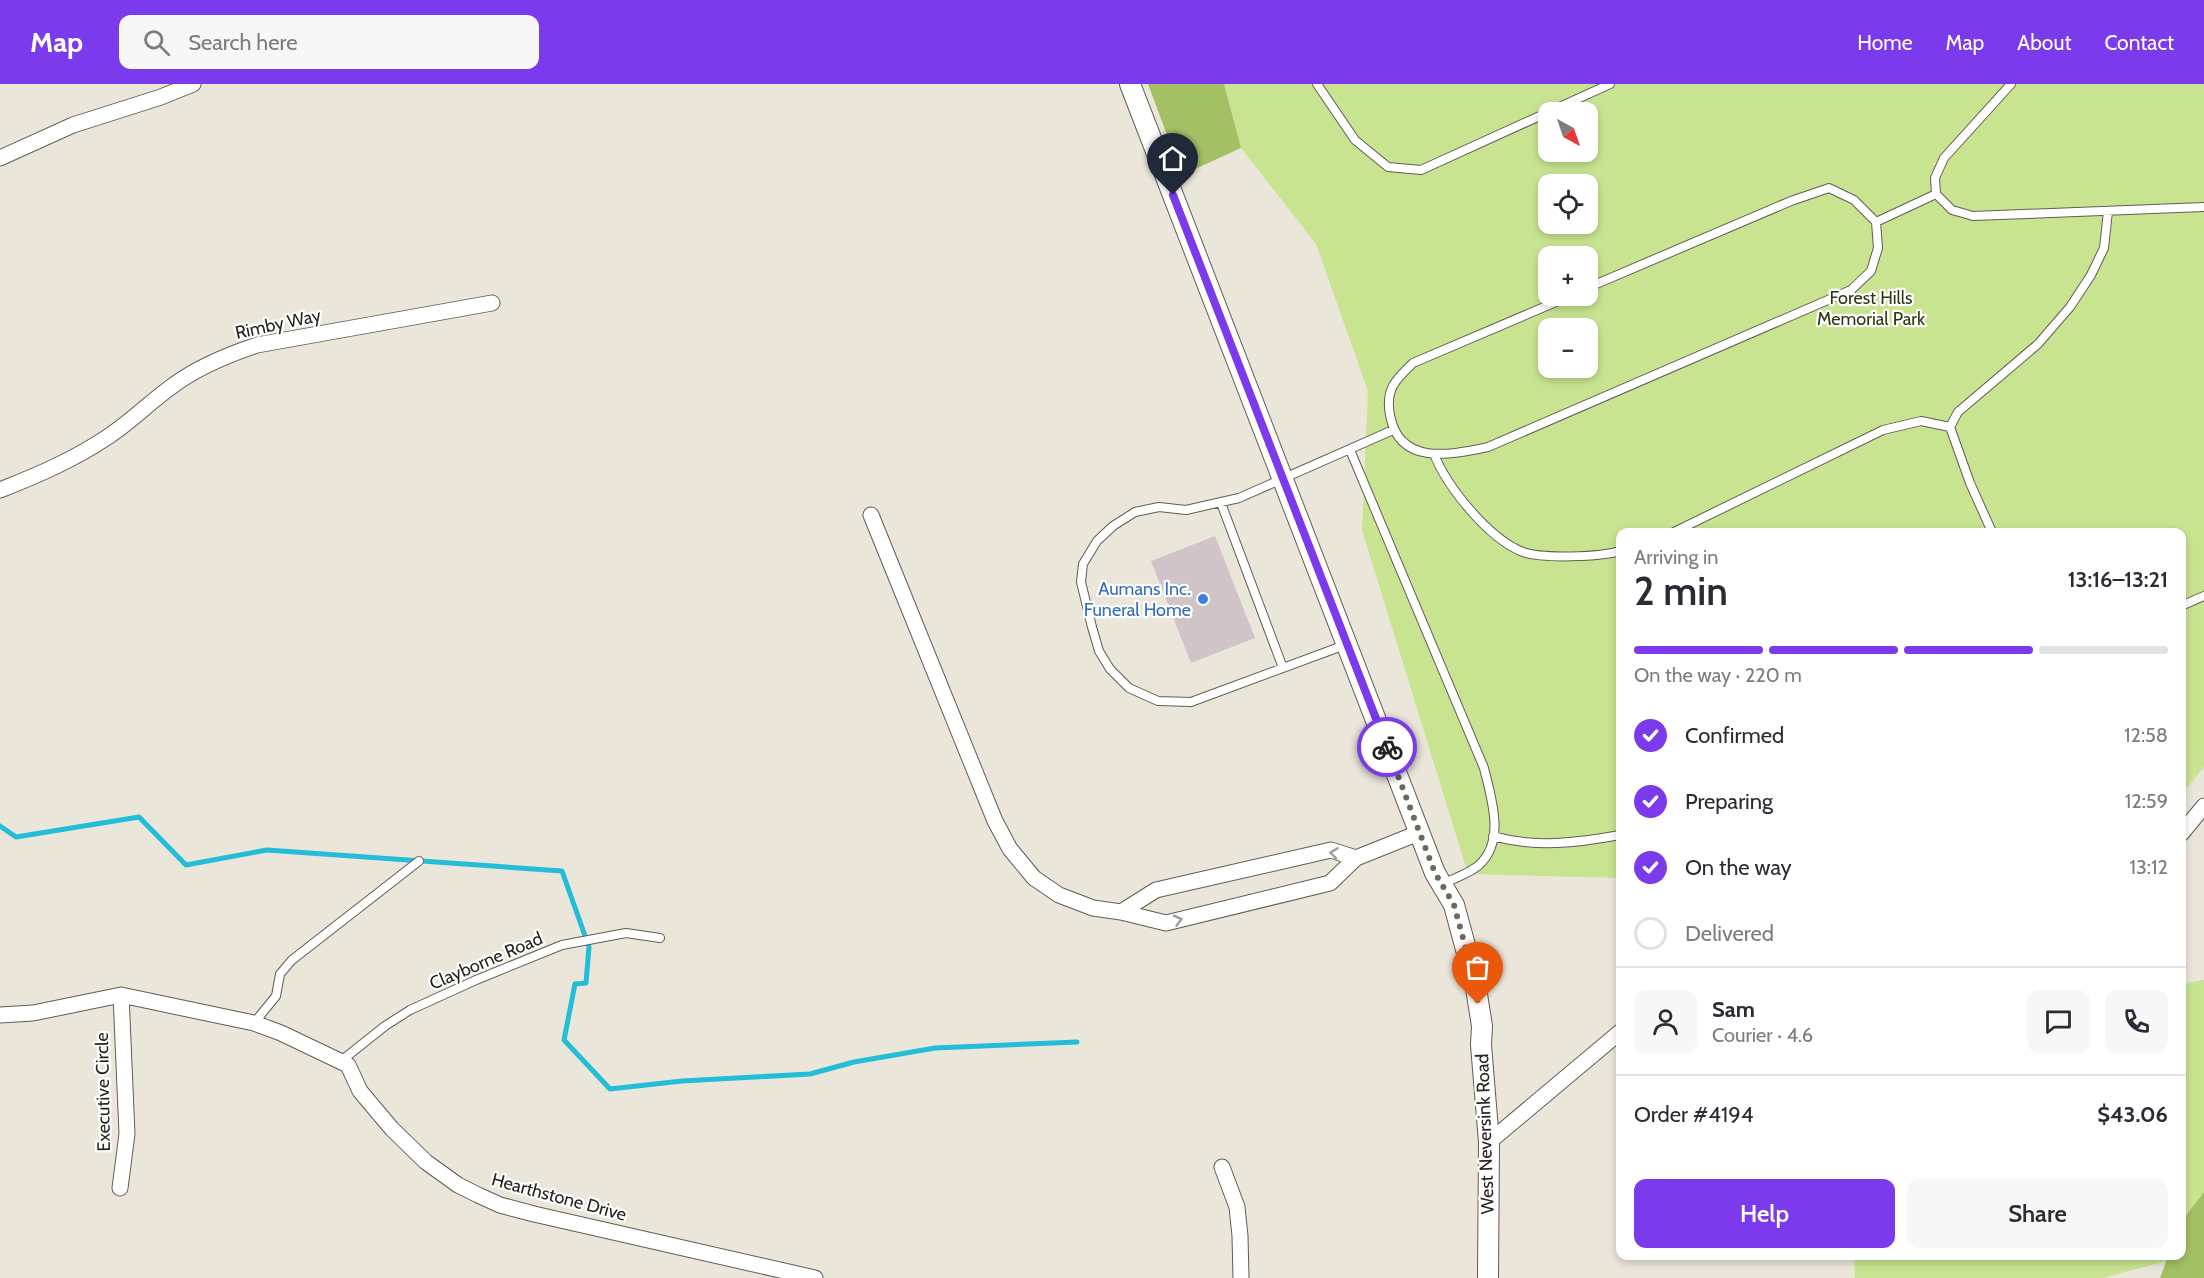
<!DOCTYPE html>
<meta charset="utf-8">
<style>
:root{--surface:#fff;--page:#f7f7f7;--text:#2b2b33;--muted:#7c7c81;--line:#e1e1e2;--accent:#7c3aed}
body{margin:0;font-family:Cabin,sans-serif;background:var(--page);color:var(--text);height:100vh;display:flex;flex-direction:column;font-size:22px;white-space:nowrap}
*{box-sizing:border-box;margin:0}
p{font-size:20px;color:var(--muted)}
.icon{flex:none;width:33px;height:33px;fill:none;stroke:currentColor;stroke-width:2;stroke-linecap:round;stroke-linejoin:round}
.map{position:relative;flex:1;overflow:hidden}
.sheet{position:absolute;left:1616px;top:444px;width:570px;height:732px;display:flex;flex-direction:column;background:var(--surface);border-radius:12px;box-shadow:0 3px 9px #0003}
.sheet>*{flex:none}
.needle{width:39px;rotate:140deg}
.buttons{position:absolute;left:1538px;top:18px;display:grid;gap:12px}
.buttons a{display:grid;place-items:center;width:60px;height:60px;border-radius:12px;background:var(--surface);box-shadow:0 3px 9px #0003;font-size:30px}
.pin{position:absolute;display:grid;place-items:center;width:51px;height:51px;color:#fff;margin:-62px -26px;border-radius:50% 50% 50% 0;rotate:-45deg;box-shadow:0 0 6px #0007}
.pin .icon{rotate:45deg}
.courier{position:absolute;display:grid;place-items:center;width:60px;height:60px;margin:-30px;border:4px solid #7c3aed;border-radius:50%;background:#fff;color:#222;box-shadow:0 2px 8px #0007}
.summary em{font-style:normal;font-weight:600}
.summary div{display:flex;flex-direction:column-reverse}
.summary{display:flex;align-items:center;justify-content:space-between;height:102px;padding:0 18px}
h1{font-size:39px;font-weight:600;line-height:45px}
.bar{display:grid;grid-template-columns:repeat(4,1fr);gap:9px 6px;align-content:center;height:72px;padding:0 18px}
.bar i{height:8px;border-radius:4px;background:var(--line)}
.bar .on{background:var(--accent)}
.bar p{grid-column:span 4}
.line{display:flex;align-items:center;gap:15px;padding:0 18px;border-top:2px solid var(--line)}
.line div{flex:1}
.round{display:grid;place-items:center;flex:none;width:63px;height:63px;border-radius:12px;background:var(--page)}
ol{padding:0 18px;list-style:none}
li{display:flex;align-items:center;gap:18px;height:66px}
li p{margin-inline-start:auto}
li .icon{padding:6px;border-radius:50%;background:var(--accent);color:#fff;stroke-width:4}
li:last-child{color:var(--muted)}
li i{width:33px;height:33px;border:3px solid var(--line);border-radius:50%}
.primary-button{display:flex;gap:12px;margin-top:auto;padding:12px 18px}
.primary-button a{flex:1;height:69px;border-radius:12px;background:var(--accent);color:#fff;font-size:24px;font-weight:600;line-height:69px;text-align:center}
.primary-button a+a{background:var(--page);color:var(--text)}
header{display:flex;align-items:center;gap:36px;box-sizing:border-box;height:84px;padding:0 30px;background:var(--accent);color:#fff}
header strong{font-size:28px}
nav{display:flex;gap:33px;margin-inline-start:auto;font-size:21px}
.search{width:420px;height:54px;background:var(--page);display:flex;align-items:center;gap:15px;box-sizing:border-box;padding:0 21px;border-radius:12px;color:var(--muted);font-size:22px}
.map>svg:first-child{display:block}
.green{fill:#c8e491;fill-rule:evenodd}
.forest{fill:#a3c065}
.lines{fill:none;stroke-linecap:round;stroke-linejoin:round}
.stream{stroke:#23bdd7;stroke-width:5}
.building{fill:#d1c4c9}
.service-casing{stroke:#625d54;stroke-width:10}
.minor-casing{stroke:#625d54;stroke-width:17}
.tertiary-casing{stroke:#625d54;stroke-width:22}
.service{stroke:#fff;stroke-width:8}
.minor{stroke:#fff;stroke-width:15}
.tertiary{stroke:#fff;stroke-width:20}
.oneway{stroke:#9d9c9a}
.done{stroke:#6b6860;stroke-width:6;stroke-dasharray:0 10.8}
.route{stroke:#7c3aed;stroke-width:8}
.shop-dot{fill:#3f7fe0;stroke:#fff;stroke-width:2}
.labels{text-anchor:middle;dominant-baseline:central;stroke-width:4.5;stroke-linejoin:round;paint-order:stroke}
.park-label{font-size:18px;fill:#2d3812;stroke:#fff}
.street-label{font-size:18px;fill:#26241f;stroke:#fff}
.shop-label{font-size:18px;fill:#366cbe;stroke:#fff;text-anchor:end}
</style>
<header>
<strong>Map</strong>
<div class="search"><svg class="icon" aria-label="search" viewBox="0 0 24 24"><circle cx="10" cy="10" r="6"/><path d="M15 15l6 6"/></svg>Search here</div>
<nav><a>Home</a><a>Map</a><a>About</a><a>Contact</a></nav>
</header>
<div class="map">
<svg width="2204" height="1194" viewBox="0 0 2204 1194">
<rect width="100%" height="100%" fill="#ebe6da"/>
<path class="green" d="M1224,0H2204V683L2181,711V448H1620V794L1468,790L1362,446L1368,307L1316,160L1241,64ZM1548,28H1587V68H1548ZM1548,100H1587V140H1548ZM1548,172H1587V212H1548ZM1548,244H1587V284H1548Z
M2204,896V1167L2103,1194H1855L1854,1172H2181V900Z"/>
<path class="forest" d="M1148,0H1224L1241,64L1182,91Z
M2204,1108V1194H2160L2168,1172H2181V1138Z"/>
<g class="lines">
<path class="stream" d="M0,742L16,753L139,733L186,781L267,766L562,787L589,863L586,899L575,900L564,956L610,1005L682,997L810,990L854,978L935,964L1077,958"/>
</g>
<path class="building" d="M1215,452L1255,554L1191,579L1151,477Z"/>
<g class="lines">
<g class="service-casing">
<path id="service" d="M1317,0L1355,56L1388,83L1421,86L1610,0
M2011,0L1944,74L1935,94L1936,110L1952,126L1973,132L2204,123
M1876,138L1936,110
M1570,212L1413,279C1396,295 1385,305 1390,331C1399,382 1450,371 1488,363L1851,206L1871,187L1878,164L1876,138L1854,116L1829,104L1791,117L1587,204
M1350,366L1484,684C1491,713 1506,757 1479,781C1470,789 1453,795 1442,800
M1434,370C1447,403 1489,455 1523,468C1541,475 1601,473 1620,467
M1221,419L1283,584
M1674,448L1883,346L1921,337L1950,343
M1992,448L1970,399L1950,343L1958,328L2038,260L2070,223L2091,191L2104,164L2108,127
M2181,522L2204,512
M1345,561L1191,618L1158,617L1129,604L1110,585L1099,567L1092,543L1081,498L1083,480L1097,457L1113,442L1135,428L1159,423L1186,426L1239,414L1393,346
M1493,752C1535,764 1577,759 1620,751
M254,939L276,912L280,890L292,876L419,777
M341,977L385,942L410,926L476,896L562,861L626,849L660,854"/>
</g>
<g class="minor-casing">
<path id="minor" d="M0,74L73,41L161,13L193,0
M0,406C38,391 73,376 106,354C129,339 149,319 171,303C197,283 227,271 257,261L492,219
M871,431L995,737L1010,765L1034,794L1059,811L1093,824L1121,828L1166,839L1330,799L1356,774L1331,766L1156,806L1121,828
M2181,750L2204,722
M1356,774L1421,748
M0,931L33,929L121,911L254,939L281,949L348,981L360,1007L392,1045L426,1078L458,1101L478,1111L500,1121L534,1130L815,1194
M1489,1058L1620,948
M1222,1083L1237,1123L1240,1152L1241,1194
M120,1104L127,1050L121,911"/>
</g>
<g class="tertiary-casing">
<path id="tertiary" d="M1130,0L1435,789L1454,821L1475,898L1482,942L1481,961L1489,1058L1488,1194"/>
</g>
<use href="#service" class="service"/>
<use href="#minor" class="minor"/>
<use href="#tertiary" class="tertiary"/>
</g>
<defs><path id="oneway-chevron" d="M-2-3.5L2.5 0L-2 3.5" fill="none" stroke-width="1.6" stroke-linecap="round" stroke-linejoin="round" transform="scale(1.5)"/></defs>
<g class="oneway">
<use href="#oneway-chevron" transform="translate(1334 769) rotate(-172)"/>
<use href="#oneway-chevron" transform="translate(1178 836) rotate(-14)"/>
</g>
<g class="lines">
<path class="done" d="M1387,663L1435,789L1454,821L1475,898L1478,920"/>
<path class="route" d="M1173,111L1387,663"/>
</g>
<circle class="shop-dot" cx="1203" cy="515" r="6"/>
<g class="labels">
<g class="park-label">
<text x="1871" y="214">Forest Hills<tspan x="1871" dy="21">Memorial Park</tspan></text>
</g>
<g class="street-label">
<text transform="translate(278 240) rotate(-12)">Rimby Way</text>
<text transform="translate(486 877) rotate(-23)">Clayborne Road</text>
<text transform="translate(103 1008) rotate(-91)">Executive Circle</text>
<text transform="translate(1485 1050) rotate(-92)">West Neversink Road</text>
<text transform="translate(559 1113) rotate(15)">Hearthstone Drive</text>
</g>
<g class="shop-label">
<text x="1191" y="505">Aumans Inc.<tspan x="1191" dy="21">Funeral Home</tspan></text>
</g>
</g>
</svg>
<div class="buttons">
<a><svg class="needle" viewBox="-14 -14 28 28"><path d="M0-13l5 13h-10z" fill="#e53935"/><path d="M0 13l5-13h-10z" fill="#7c7c81"/></svg></a>
<a><svg class="icon" aria-label="locate" viewBox="0 0 24 24"><circle cx="12" cy="12" r="6"/><path d="M12 2v4M12 18v4M2 12h4M18 12h4"/></svg></a>
<a>+</a>
<a>−</a>
</div>
<div class="pin" style="left:1478px;top:920px;background:#ea580c"><svg class="icon" aria-label="bag" viewBox="0 0 24 24"><path d="M5 8h14l-1 12H6zM9 8a3 3 0 0 1 6 0"/></svg></div>
<div class="pin" style="left:1173px;top:111px;background:#1f2937"><svg class="icon" aria-label="home" viewBox="0 0 24 24"><path d="M3 11l9-7 9 7M6 9v11h12V9"/></svg></div>
<div class="courier" style="left:1387px;top:663px"><svg class="icon" aria-label="bike" viewBox="0 0 24 24"><circle cx="6" cy="16" r="4"/><circle cx="18" cy="16" r="4"/><path d="M6 16l4-8h5l3 8M10 8l3 8H6M13 5h3"/></svg></div>
<section class="sheet">
<div class="summary"><div><h1>2 min</h1><p>Arriving in</p></div><em>13:16–13:21</em></div>
<div class="bar"><i class="on"></i><i class="on"></i><i class="on"></i><i></i><p>On the way · 220 m</p></div>
<ol>
<li><svg class="icon" aria-label="check" viewBox="0 0 24 24"><path d="M5 12l5 5 9-10"/></svg>Confirmed<p>12:58</p></li>
<li><svg class="icon" aria-label="check" viewBox="0 0 24 24"><path d="M5 12l5 5 9-10"/></svg>Preparing<p>12:59</p></li>
<li><svg class="icon" aria-label="check" viewBox="0 0 24 24"><path d="M5 12l5 5 9-10"/></svg>On the way<p>13:12</p></li>
<li><i></i>Delivered</li>
</ol>
<div class="line" style="height:108px"><a class="round"><svg class="icon" aria-label="person" viewBox="0 0 24 24"><circle cx="12" cy="8" r="4"/><path d="M4 21q1-7 8-7t8 7"/></svg></a><div><b>Sam</b><p>Courier · 4.6</p></div><a class="round"><svg class="icon" aria-label="chat" viewBox="0 0 24 24"><path d="M4 5h16v11H9l-5 4z"/></svg></a><a class="round"><svg class="icon" aria-label="phone" viewBox="0 0 24 24"><path d="M5 4h4l2 5-3 2q2 4 5 5l2-3 5 2v4C11 20 4 13 5 4z"/></svg></a></div>
<div class="line" style="height:78px"><div>Order #4194</div><b>$43.06</b></div>
<div class="primary-button"><a>Help</a><a>Share</a></div>
</section>
</div>
